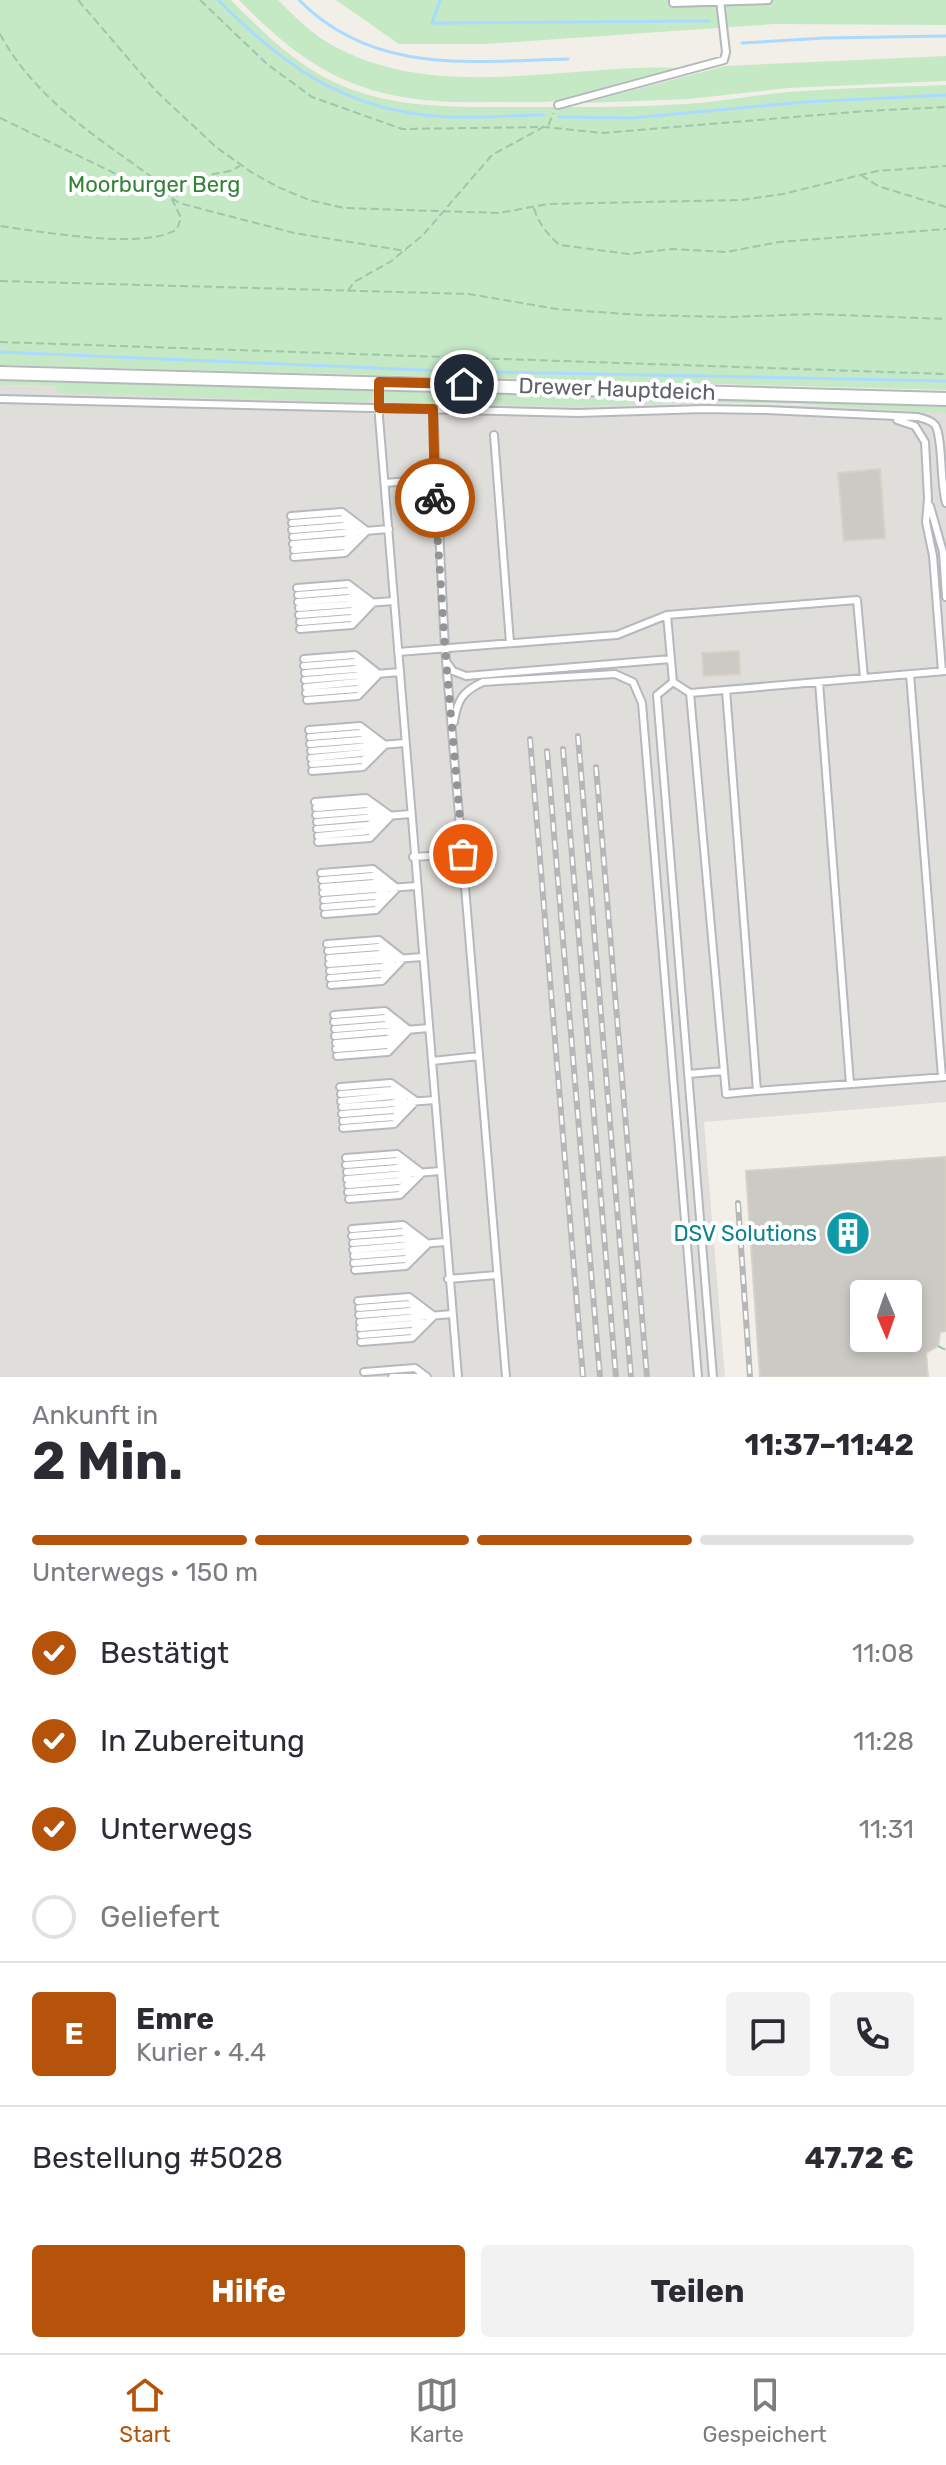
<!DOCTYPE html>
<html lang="de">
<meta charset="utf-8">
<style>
:root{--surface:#fff;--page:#f2f2f3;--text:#2b2b33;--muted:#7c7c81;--line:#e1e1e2;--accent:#b45309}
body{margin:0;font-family:Rubik,sans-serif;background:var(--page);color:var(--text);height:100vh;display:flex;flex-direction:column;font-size:30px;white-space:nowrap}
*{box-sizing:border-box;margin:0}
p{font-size:26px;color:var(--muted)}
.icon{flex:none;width:44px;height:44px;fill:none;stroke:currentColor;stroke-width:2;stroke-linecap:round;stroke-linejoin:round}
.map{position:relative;height:1377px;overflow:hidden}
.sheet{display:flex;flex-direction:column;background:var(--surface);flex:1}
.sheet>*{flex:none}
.needle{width:52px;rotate:178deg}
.buttons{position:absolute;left:850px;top:1280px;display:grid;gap:16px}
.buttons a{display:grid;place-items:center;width:72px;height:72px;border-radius:8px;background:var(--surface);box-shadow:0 4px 12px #0003;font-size:40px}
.pin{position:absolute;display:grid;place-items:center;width:68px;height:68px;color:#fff;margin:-34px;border:4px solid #fff;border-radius:50%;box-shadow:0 2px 8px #0007}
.courier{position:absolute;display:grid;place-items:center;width:80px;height:80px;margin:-40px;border:6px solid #b45309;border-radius:50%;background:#fff;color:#222;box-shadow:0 2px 10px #0007}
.headline em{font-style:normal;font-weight:700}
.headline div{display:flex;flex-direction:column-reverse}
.headline{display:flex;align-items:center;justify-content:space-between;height:136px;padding:0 32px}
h1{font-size:52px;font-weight:700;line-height:60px}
.bar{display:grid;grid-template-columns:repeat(4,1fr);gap:12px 8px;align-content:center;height:96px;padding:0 32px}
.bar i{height:10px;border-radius:6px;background:var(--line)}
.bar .current{background:var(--accent)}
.bar p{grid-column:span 4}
.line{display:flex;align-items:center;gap:20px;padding:0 32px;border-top:2px solid var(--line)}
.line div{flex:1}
.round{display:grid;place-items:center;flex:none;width:84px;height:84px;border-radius:8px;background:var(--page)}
ol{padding:0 32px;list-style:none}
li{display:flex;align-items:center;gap:24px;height:88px}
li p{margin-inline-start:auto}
li .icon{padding:8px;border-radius:50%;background:var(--accent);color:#fff;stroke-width:4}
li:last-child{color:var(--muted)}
li i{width:44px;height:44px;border:4px solid var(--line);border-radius:50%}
.button{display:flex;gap:16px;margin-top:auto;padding:16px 32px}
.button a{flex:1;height:92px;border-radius:8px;background:var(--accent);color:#fff;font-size:32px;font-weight:700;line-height:92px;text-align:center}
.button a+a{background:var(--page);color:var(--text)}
.menu{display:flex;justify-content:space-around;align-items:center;height:112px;border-top:2px solid var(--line);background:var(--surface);font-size:22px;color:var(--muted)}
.menu a{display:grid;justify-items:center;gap:4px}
.menu .current{color:var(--accent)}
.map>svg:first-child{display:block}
.industrial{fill:#e0deda}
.green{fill:#c5e8c5}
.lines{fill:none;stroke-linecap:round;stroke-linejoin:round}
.stream{stroke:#aadaff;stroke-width:3}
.building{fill:#cccac5;stroke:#d6d1c6;stroke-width:2;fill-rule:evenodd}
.service-casing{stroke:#b5b8bc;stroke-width:10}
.minor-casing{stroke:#b5b8bc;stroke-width:16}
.path{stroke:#9cc7a9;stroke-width:2;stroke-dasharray:8 4;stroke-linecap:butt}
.service{stroke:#fff;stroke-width:6}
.minor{stroke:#fff;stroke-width:12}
.rail-casing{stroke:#b6b7b8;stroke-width:6}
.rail{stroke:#fff;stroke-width:3;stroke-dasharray:9;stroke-linecap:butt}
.done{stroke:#929495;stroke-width:8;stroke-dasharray:0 14.4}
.route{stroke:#b45309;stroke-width:10}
.labels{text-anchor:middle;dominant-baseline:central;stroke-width:8;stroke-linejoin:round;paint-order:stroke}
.park-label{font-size:22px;fill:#348238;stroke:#fff}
.street-label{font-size:22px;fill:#5f6368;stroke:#fff}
.culture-label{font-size:22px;fill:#0d838f;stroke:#fff;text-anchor:end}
</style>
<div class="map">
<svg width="946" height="1377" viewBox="0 0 946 1377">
<rect width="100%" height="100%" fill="#f1efe8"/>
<path class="industrial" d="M0,385L946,409V1102L704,1122L725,1377H0Z"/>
<path class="green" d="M0,0H231C263,32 294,64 336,83C393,109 454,107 515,107C572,107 628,108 685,104C720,102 754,95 788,92C840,88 893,87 946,85V390L0,365Z
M239,0H278C291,13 304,26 319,37C426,108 566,62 685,68C648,78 611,90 573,98C548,104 520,102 494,102C378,105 320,84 239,0Z
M336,0H946V25L774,24L486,44H399Z
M946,56V81L788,88L689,99L584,103L725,66Z
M0,376L373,388L374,395L368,401L348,402L59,393L54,386L0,385Z
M385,388L946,401V413L798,404L685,402L584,406L387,402L383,397Z"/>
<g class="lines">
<path class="stream" d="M218,0C282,64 341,108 434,116C469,120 508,115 544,115
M299,0C374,76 472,61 568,59
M440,0L432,23L709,21
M742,43L825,38L946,36
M559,117L632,118L804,102L946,95
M0,352L444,371L946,381"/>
</g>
<path class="building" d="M880,469L885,538L844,541L838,473Z
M739,651L740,674L704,676L702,653Z
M946,1157V1331L940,1332L938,1346L926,1353L928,1377H760L746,1171ZM864,1294H908V1338H864Z"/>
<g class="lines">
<g class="service-casing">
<path id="service" d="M673,0V3L768,0
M558,105L724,60L726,52L720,0
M379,384V417L458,1377
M0,399L578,413L704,409L766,410L918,417C924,419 931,420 935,425C943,436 940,485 946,503
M433,409L445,648L506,1377
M897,420L915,426L925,442L928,499L926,522L933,556L942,671
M494,435L510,643
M385,483L434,479
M930,506L943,552L946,597
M291,516L342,512L367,531
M292,523L343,519L353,524
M292,530L343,526L355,528
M293,537L389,529
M293,544L344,540L356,535
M294,550L345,546L354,540
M294,557L345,553L367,531
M297,588L348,584L373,603
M298,595L349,591L359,596
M298,602L349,598L362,600
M299,608L394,601
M299,615L351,611L362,607
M667,615L673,682L690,693
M300,622L351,618L360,612
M300,629L352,625L373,603
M398,652L617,635L667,615L857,600L864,678
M304,659L355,655L379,674
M448,664L453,671L466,676L671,659
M304,666L355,662L365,667
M305,673L356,669L368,672
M910,674L942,1077
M305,680L400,672
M673,682L657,695L713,1377
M819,682L850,1084
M306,687L357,682L368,678
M726,690L757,1091L946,1077
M306,693L357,689L367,683
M307,700L358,696L379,674
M454,722C457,700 463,691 483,682L615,674L633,682L642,703L698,1377
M309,730L360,726L385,745
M310,737L361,733L371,738
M310,744L361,740L373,742
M311,751L405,743
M311,758L362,753L374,749
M312,764L363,760L372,754
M312,771L363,767L385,745
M315,802L366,798L391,816
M316,808L367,804L377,809
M316,815L367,811L380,814
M317,822L410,814
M317,829L368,825L380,820
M318,836L369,831L378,825
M318,842L370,838L391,816
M413,857L463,854
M321,873L373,869L397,888
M322,880L373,876L383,881
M323,887L374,883L386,885
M323,893L416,886
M324,900L375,896L386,892
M324,907L375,903L385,897
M325,914L376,910L397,888
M327,944L379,940L403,959
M328,951L379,947L389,952
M329,958L380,954L392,956
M329,964L422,957
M330,971L381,967L392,963
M330,978L381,974L390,968
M331,985L382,981L403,959
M334,1015L385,1011L409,1030
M334,1022L385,1018L395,1023
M335,1029L386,1025L398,1027
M335,1036L429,1028
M336,1043L387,1039L399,1034
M336,1049L387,1045L397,1039
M337,1056L388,1052L409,1030
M432,1061L479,1056
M688,1074L724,1071
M340,1087L391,1083L416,1101
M757,1091L726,1094L690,693L946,671
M341,1094L392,1090L402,1095
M341,1101L392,1096L404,1099
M342,1107L435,1100
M342,1114L393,1110L405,1106
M343,1121L394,1117L403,1110
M343,1128L394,1124L416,1101
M346,1158L397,1154L422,1173
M346,1165L397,1161L407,1166
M347,1172L398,1168L410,1170
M347,1179L440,1171
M348,1185L399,1181L411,1177
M348,1192L400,1188L409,1182
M349,1199L400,1195L422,1173
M352,1229L403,1225L428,1244
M352,1236L403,1232L414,1237
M353,1243L404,1239L416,1241
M353,1250L445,1242
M354,1256L405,1252L417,1248
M354,1263L405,1259L415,1253
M355,1270L406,1266L428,1244
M448,1279L497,1275
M358,1301L409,1297L434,1316
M359,1308L410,1304L420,1309
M359,1315L410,1311L423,1313
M360,1322L452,1314
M360,1328L411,1324L423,1320
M361,1335L412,1331L421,1325
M361,1342L412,1338L434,1316
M364,1372L415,1368L427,1377
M392,1377H420"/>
</g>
<g class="minor-casing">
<path id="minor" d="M0,373L946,399"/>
</g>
<path class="path" d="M78,0L156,91L216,147L251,172L278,187L309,200L344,208L499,213L548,204L741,200L783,194L877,171L946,166
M200,0L267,64L312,97L402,129L544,127L603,133L866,111L946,107
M0,34C35,99 98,138 156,180L171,197L181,218L177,229C145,251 39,231 0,226
M0,118L137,184L148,186L230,171L240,166
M861,175L878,186L946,207
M172,198L179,203L294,233L406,251
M534,208C537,221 549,237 560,245L629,254L672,249L727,252L779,242L946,229
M0,281L469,294L557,309L640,315L728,317L814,314L946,319
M348,291L354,282L390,262L423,235L492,155L549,124L553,113
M0,342L946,374
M938,1346L946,1350"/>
<use href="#service" class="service"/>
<use href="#minor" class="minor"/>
<g class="rail-casing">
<path id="rail" d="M578,736L631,1377
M530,739L583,1377
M563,749L616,1377
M547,751L600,1377
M596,767L647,1377
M738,1203L750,1377"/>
</g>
<use href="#rail" class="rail"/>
</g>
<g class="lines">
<path class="done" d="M435,498L445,648L463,854"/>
<path class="route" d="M435,498L433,409L379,408V382L464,384"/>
</g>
<defs>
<g id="building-disc" transform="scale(2.3)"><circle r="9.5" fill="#0f9aa8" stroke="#fff"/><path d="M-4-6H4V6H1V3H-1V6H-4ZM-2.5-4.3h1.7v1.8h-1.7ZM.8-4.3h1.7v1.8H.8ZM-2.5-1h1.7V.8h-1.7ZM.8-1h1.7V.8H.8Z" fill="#fff"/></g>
</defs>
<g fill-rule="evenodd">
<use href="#building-disc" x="848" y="1233"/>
</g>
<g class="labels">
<g class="park-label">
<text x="154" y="184">Moorburger Berg</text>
</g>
<g class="street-label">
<text transform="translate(617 389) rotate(2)">Drewer Hauptdeich</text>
</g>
<g class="culture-label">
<text x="817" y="1233">DSV Solutions</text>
</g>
</g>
</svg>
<div class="buttons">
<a><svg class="needle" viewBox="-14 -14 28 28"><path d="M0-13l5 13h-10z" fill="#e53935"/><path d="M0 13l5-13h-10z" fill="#7c7c81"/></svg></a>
</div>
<div class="pin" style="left:463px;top:854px;background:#ea580c"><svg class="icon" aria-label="bag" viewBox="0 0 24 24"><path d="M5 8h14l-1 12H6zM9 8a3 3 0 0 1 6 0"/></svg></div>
<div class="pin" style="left:464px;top:384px;background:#1f2937"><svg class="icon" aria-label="home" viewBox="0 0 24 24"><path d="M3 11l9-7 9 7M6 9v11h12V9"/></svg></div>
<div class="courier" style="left:435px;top:498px"><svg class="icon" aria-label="bike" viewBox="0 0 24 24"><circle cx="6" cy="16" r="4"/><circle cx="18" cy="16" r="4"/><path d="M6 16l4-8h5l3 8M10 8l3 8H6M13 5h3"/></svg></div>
</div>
<section class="sheet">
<div class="headline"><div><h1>2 Min.</h1><p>Ankunft in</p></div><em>11:37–11:42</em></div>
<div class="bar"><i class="current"></i><i class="current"></i><i class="current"></i><i></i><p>Unterwegs · 150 m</p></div>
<ol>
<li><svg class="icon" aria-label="check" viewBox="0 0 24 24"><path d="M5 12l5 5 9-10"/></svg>Bestätigt<p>11:08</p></li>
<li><svg class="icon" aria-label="check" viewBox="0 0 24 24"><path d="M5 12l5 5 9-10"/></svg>In Zubereitung<p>11:28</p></li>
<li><svg class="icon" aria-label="check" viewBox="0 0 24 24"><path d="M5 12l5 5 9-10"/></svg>Unterwegs<p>11:31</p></li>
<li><i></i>Geliefert</li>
</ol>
<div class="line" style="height:144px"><b class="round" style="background:var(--accent);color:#fff">E</b><div><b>Emre</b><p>Kurier · 4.4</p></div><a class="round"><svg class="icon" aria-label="chat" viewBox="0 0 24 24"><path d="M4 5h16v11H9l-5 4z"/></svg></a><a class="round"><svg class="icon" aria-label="phone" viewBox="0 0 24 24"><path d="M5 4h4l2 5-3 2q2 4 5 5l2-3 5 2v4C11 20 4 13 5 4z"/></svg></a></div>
<div class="line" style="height:104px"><div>Bestellung #5028</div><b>47.72 €</b></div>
<div class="button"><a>Hilfe</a><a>Teilen</a></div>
</section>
<nav class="menu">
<a class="current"><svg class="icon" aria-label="home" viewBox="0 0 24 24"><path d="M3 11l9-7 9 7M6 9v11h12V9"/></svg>Start</a>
<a><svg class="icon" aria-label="map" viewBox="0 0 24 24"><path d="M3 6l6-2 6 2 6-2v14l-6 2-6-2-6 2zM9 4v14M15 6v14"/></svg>Karte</a>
<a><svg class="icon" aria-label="saved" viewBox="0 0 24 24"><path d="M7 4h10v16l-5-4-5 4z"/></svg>Gespeichert</a>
</nav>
